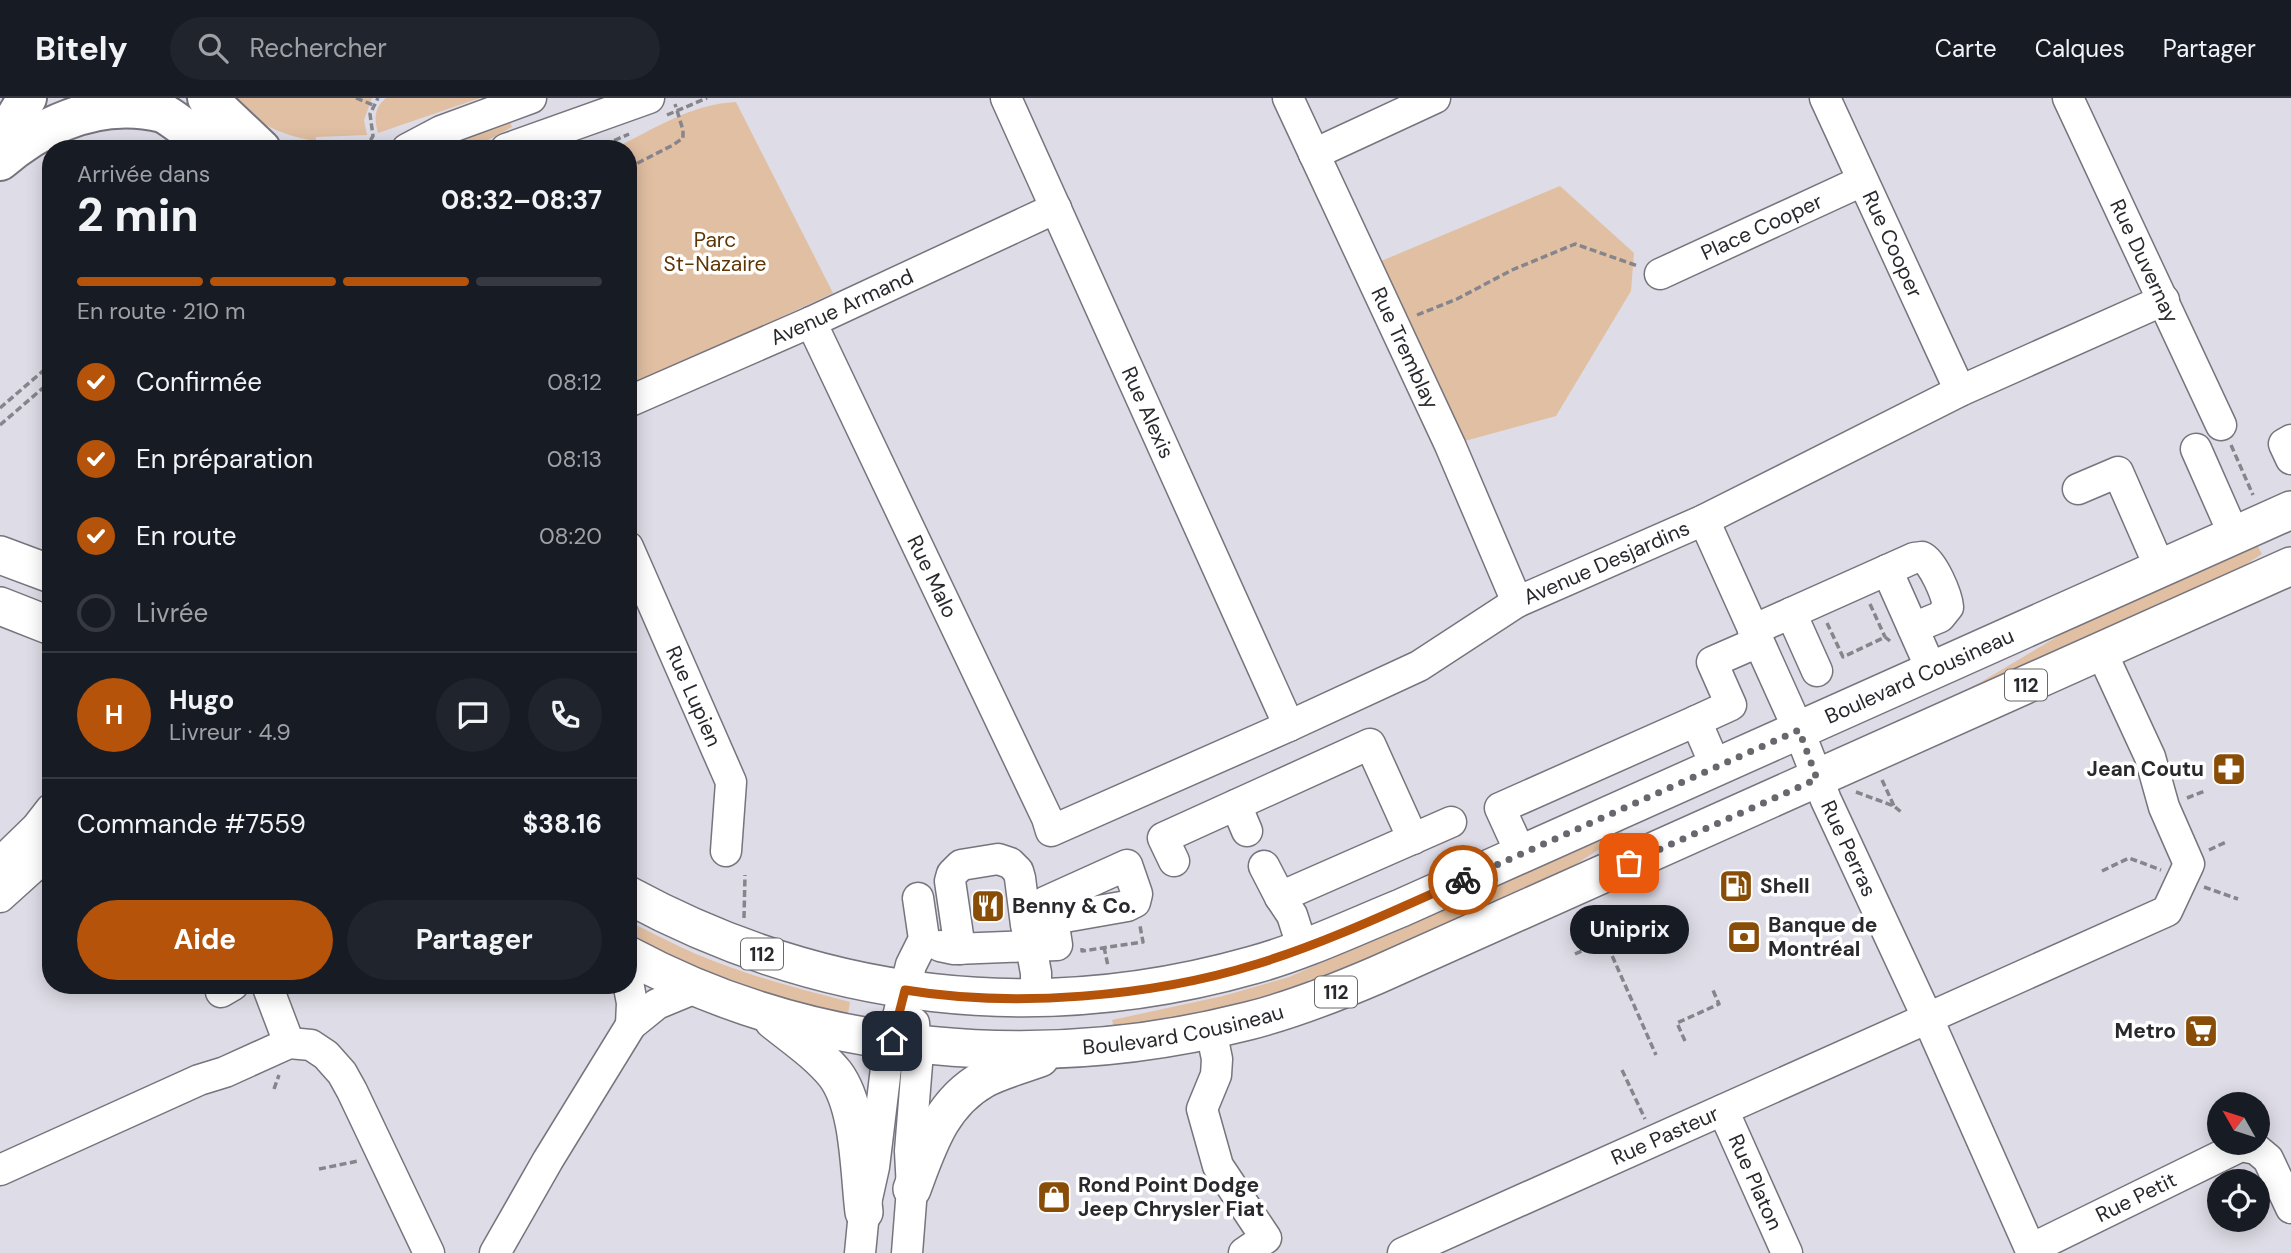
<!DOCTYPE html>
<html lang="fr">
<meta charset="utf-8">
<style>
:root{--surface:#171b24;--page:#20242c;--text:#f1f3f6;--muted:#9ea1a6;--line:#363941;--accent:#b45309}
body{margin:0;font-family:"DM Sans",sans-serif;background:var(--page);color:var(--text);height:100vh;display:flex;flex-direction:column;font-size:26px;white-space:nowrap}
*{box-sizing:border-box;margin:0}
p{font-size:23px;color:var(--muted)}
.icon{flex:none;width:38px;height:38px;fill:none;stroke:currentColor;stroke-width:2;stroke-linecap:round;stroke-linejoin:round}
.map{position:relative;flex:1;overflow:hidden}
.details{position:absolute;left:42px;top:42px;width:595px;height:854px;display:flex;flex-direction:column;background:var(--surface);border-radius:28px;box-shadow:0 4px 18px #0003}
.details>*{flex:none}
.needle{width:46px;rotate:309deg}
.fabs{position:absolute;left:2207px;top:994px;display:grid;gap:14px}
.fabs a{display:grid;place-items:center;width:63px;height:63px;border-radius:50%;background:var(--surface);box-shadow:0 4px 18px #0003;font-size:35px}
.pin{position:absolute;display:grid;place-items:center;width:60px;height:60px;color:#fff;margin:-30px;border-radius:14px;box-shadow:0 4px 10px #0006}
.courier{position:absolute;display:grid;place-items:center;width:70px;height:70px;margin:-35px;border:5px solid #b45309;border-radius:50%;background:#fff;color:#222;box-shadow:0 2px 9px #0007}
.bubble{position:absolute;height:49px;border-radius:24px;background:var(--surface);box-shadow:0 4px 18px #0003;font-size:23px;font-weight:700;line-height:49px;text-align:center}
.headline em{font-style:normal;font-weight:700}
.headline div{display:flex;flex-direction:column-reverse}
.headline{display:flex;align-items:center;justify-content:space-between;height:119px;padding:0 35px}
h1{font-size:46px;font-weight:700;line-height:52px}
.bar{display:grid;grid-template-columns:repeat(4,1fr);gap:10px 7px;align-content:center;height:84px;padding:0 35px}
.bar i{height:9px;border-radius:5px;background:var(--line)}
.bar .on{background:var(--accent)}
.bar p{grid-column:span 4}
.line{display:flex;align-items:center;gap:18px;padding:0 35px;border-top:2px solid var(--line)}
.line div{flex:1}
.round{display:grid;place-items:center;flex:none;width:74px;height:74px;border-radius:37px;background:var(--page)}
ol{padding:0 35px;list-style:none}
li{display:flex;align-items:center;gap:21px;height:77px}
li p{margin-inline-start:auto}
li .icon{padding:7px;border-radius:50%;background:var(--accent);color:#fff;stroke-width:4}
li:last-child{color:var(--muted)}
li i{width:38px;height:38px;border:4px solid var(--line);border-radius:50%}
.cta{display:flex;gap:14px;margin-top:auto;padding:14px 35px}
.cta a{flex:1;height:80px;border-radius:42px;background:var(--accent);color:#fff;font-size:28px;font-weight:700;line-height:80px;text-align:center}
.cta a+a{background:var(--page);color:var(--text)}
header{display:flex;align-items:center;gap:42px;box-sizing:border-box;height:98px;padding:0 35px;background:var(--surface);border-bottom:2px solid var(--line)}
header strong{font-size:33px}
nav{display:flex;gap:38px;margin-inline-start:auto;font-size:24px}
.search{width:490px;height:63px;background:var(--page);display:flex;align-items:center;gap:18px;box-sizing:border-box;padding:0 24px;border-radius:38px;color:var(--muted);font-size:26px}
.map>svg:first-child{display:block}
.green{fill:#e1bfa2}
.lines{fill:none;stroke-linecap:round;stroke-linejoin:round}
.minor-casing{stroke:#76747d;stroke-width:33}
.major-casing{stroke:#76747d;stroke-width:40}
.highway-casing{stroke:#76747d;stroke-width:42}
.path{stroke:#87858c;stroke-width:3.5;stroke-dasharray:7 3.5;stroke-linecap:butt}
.minor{stroke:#fff;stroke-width:30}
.major{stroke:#fff;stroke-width:37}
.highway{stroke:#fff;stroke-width:38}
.done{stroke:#68676d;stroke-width:7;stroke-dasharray:0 12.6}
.route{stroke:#b45309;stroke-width:9}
.labels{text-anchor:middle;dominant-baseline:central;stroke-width:7;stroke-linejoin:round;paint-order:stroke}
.shield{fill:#fff;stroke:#69686b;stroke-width:2}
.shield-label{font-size:19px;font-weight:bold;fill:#29282c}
.street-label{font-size:21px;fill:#29282c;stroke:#fff}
.park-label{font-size:21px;fill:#5f3505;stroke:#fff}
.poi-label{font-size:21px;font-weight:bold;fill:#29282c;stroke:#fff;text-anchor:start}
</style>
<header>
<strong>Bitely</strong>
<div class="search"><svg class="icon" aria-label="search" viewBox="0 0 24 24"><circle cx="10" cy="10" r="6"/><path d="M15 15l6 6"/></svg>Rechercher</div>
<nav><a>Carte</a><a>Calques</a><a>Partager</a></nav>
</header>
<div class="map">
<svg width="2291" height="1155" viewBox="0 0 2291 1155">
<rect width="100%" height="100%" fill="#dedce6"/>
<path class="green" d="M227,0H372L364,22L367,37L316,39V43C279,38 255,23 227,0Z
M386,0H480L378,35C374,21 374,10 386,0Z
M736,4L833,195L628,290V51H613C653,32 690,6 736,4Z
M509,21L512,29L475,49L432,51Z
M1560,88L1634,155L1631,193L1556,318L1450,347L1367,169Z
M2257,447L2262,456L2231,476L1952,601L1951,599L1981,584L2070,531Z
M1625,730L1622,734L1623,736L1559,777L1388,854L1315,884L1313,881L1308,882L1309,886L1223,912L1129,928L1128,925H1122V929L1114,930L1112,922L1223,898L1289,879Z
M628,823C651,834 673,846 696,856C746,877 798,891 850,904L848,916C770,900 699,873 628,838Z"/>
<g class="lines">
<g class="minor-casing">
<g id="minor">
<path id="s1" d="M1006,0L1289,628"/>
<path id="s2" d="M1288,0L1450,347L1517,504"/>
<path id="s3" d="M1825,0L1960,293"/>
<path id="s4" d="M2068,0L2221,327"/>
<path d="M407,51L441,33L531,0"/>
<path d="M506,51L649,0"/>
<path d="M1314,56L1435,0"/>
<path id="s5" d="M1660,176L1862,83"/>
<path id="s6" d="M811,224L1047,720L1051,733L1289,628L1419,568L1517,504L1704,422L1960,293L2164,202"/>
<path id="s7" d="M628,304L811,224L1056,110"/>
<path d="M2291,342L2284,346L2291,361"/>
<path d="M2196,351L2234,437"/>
<path d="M2078,391L2118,374L2160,470"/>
<path id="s8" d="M1704,422L1799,633L1826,702L1928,921L2032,1155"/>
<path id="s9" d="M628,449L731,684L726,753"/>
<path d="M1887,472L1932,573"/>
<path d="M1791,515L1914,460L1922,459C1933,464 1947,497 1948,509L1940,519L1913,530"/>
<path d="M1753,532L1791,515L1817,573"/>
<path d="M1696,623L1731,607L1712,564L1758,544"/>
<path d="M1236,707L1247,733"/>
<path d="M1521,756L1500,710L1696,623L1716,669"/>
<path d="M1174,763L1163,740L1370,646L1413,741"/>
<path d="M0,765L37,729L51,711"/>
<path d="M1264,768L1280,799L1292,817L1303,851"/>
<path d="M0,799L51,753"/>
<path d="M1280,799L1451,724"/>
<path d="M940,848L954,851L1031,848L1036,875V899"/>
<path d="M960,851L950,783L952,776L961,767L998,761L1010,765L1018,773L1020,780L1026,827L1031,848L1057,847L1053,821L1045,804L1127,767L1137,796L1135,804L1127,808L1053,821"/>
<path d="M628,884L632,905L631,927"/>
<path d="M267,887L289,945"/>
<path d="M221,894L233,887"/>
<path d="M1211,932L1217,961L1216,977L1202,1011L1218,1068L1266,1140L1244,1155"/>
<path id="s10" d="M1723,1012L1787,1155"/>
<path d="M0,1072L199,982L225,974L289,945L311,947L326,957L342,975L352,993L429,1155"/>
<path id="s11" d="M2031,1151L2241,1048L2256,1051L2268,1061L2291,1110"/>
<path d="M495,1155L548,1062L631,927L657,906L698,889"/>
<path d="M860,1155L864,1114L874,1069L887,962L911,867L924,841L918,800"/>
<path d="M907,1155L912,1091L910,1053L917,966L914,925"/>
<path id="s12" d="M1403,1155L2167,813L2189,766L2164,709L2150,659L2101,553"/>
</g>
</g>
<g class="major-casing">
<g id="major">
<path d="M0,457L51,476"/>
<path d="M0,508L51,528"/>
<path id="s13" d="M628,797C824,903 1038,928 1253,867C1304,853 1352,830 1401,810L2291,412"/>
<path id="s14" d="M628,857C816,958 1043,975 1248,923C1292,912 1335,895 1377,877L2291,468"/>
<path d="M773,922C794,939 818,955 835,976C860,1009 859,1074 864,1114"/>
<path d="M912,1091C928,1048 941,1005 984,981C1001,972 1021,967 1040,960"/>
</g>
</g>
<g class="highway-casing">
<path id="highway" d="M207,0L261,51
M0,45L27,0
M0,63C46,24 100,0 163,15C179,24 195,38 210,51"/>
</g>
<path class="path" d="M356,0L373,7
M667,17L707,0
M365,51L373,38L370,16L378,0
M595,51L629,36
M628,70L673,47L683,40V32L675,6
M1417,217L1457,201L1512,172L1575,146L1638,168
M0,310L51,266
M0,327L51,283
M2231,347L2253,397
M1870,506L1885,539
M1827,525L1843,559L1885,539L1890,543
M1882,682L1894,708
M1856,694L1894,708L1901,714
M2187,700L2205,693
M2209,752L2226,744
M2102,773L2129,760L2161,772
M2204,789L2238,801
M1591,810L1656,957
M744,820L745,777
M1776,848L1787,843
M1104,849L1108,868
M1082,850V853L1143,844L1140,828
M1575,856L1605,842
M1685,943L1677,925L1719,906L1712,890
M1622,972L1645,1021
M274,991L279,977
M319,1071L358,1063"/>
<use href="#minor" class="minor"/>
<use href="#major" class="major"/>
<use href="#highway" class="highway"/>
</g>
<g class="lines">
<path class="done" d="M1463,782L1799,632L1817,681L1629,765"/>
<path class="route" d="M892,943L905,892C1014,910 1151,899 1257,866C1328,844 1395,812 1463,782"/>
</g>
<defs>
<g id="pharmacy-square" transform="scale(1.75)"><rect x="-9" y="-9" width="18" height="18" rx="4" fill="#884d07" stroke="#fff"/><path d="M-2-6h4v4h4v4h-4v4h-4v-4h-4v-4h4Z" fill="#fff"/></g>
<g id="fuel-square" transform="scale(1.75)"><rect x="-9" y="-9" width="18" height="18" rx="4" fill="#884d07" stroke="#fff"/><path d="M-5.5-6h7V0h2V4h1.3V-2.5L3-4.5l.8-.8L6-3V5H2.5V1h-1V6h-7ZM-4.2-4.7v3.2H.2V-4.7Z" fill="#fff"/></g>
<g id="restaurant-square" transform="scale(1.75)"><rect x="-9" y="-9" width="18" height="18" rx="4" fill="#884d07" stroke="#fff"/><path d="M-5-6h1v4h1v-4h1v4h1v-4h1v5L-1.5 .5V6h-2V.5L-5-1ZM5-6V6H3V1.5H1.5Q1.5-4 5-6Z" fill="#fff"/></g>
<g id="bank-square" transform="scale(1.75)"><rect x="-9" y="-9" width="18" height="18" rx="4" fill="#884d07" stroke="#fff"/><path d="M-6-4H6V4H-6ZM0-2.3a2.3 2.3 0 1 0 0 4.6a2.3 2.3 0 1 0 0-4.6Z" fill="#fff"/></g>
<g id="supermarket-square" transform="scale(1.75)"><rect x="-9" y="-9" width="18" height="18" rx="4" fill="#884d07" stroke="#fff"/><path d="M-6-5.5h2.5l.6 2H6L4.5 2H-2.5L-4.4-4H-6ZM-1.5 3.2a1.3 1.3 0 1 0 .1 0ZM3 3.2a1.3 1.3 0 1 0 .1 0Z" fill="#fff"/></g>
<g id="shop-square" transform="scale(1.75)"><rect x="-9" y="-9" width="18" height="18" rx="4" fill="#884d07" stroke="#fff"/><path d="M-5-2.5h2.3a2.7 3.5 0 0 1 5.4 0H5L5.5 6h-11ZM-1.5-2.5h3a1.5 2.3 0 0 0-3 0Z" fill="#fff"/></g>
</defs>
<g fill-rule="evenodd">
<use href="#pharmacy-square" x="2229" y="671"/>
<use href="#fuel-square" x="1736" y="788"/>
<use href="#restaurant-square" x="988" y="808"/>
<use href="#bank-square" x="1744" y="839"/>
<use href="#supermarket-square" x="2201" y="933"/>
<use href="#shop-square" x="1054" y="1099"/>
</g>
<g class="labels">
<g class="shield">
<rect x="2005" y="571.5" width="42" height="31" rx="5"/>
<rect x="741" y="840.5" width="42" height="31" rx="5"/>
<rect x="1315" y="878.5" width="42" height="31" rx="5"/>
</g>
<g class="shield-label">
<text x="2026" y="587">112</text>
<text x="762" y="856">112</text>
<text x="1336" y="894">112</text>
</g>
<g class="street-label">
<text stroke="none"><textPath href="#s5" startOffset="112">Place Cooper</textPath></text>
<text stroke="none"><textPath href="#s3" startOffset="161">Rue Cooper</textPath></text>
<text stroke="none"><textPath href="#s4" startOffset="180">Rue Duvernay</textPath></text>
<text stroke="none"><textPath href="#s7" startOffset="234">Avenue Armand</textPath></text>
<text stroke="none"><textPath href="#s2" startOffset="276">Rue Tremblay</textPath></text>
<text stroke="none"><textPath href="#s1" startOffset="345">Rue Alexis</textPath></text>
<text stroke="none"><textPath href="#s6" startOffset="1181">Avenue Desjardins</textPath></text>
<text stroke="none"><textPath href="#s6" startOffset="282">Rue Malo</textPath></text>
<text stroke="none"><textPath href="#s13" startOffset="1372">Boulevard Cousineau</textPath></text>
<text stroke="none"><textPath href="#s9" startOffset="163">Rue Lupien</textPath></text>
<text stroke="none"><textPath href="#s8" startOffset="359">Rue Perras</textPath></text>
<text stroke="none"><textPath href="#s14" startOffset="572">Boulevard Cousineau</textPath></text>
<text stroke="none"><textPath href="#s12" startOffset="287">Rue Pasteur</textPath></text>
<text stroke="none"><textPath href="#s10" startOffset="79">Rue Platon</textPath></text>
<text stroke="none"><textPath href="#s11" startOffset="117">Rue Petit</textPath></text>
</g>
<g class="park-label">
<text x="715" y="142">Parc<tspan x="715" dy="24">St-Nazaire</tspan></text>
</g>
<g class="poi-label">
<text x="2204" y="671" text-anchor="end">Jean Coutu</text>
<text x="1760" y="788">Shell</text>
<text x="1012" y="808">Benny &amp; Co.</text>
<text x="1768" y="827">Banque de<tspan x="1768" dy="24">Montréal</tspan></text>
<text x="2176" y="933" text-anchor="end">Metro</text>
<text x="1078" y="1087">Rond Point Dodge<tspan x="1078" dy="24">Jeep Chrysler Fiat</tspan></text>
</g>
</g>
</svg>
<div class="fabs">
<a><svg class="needle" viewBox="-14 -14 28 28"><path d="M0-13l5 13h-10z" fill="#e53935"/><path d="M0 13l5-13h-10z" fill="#9ea1a6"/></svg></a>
<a><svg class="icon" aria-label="locate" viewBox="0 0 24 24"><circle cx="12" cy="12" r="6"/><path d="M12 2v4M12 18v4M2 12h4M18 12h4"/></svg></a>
</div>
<div class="pin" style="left:1629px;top:765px;background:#ea580c"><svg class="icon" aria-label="bag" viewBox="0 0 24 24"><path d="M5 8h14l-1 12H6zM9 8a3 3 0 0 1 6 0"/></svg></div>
<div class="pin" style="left:892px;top:943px;background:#1f2937"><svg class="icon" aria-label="home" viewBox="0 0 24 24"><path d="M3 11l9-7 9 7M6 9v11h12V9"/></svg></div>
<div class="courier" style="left:1463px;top:782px"><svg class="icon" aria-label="bike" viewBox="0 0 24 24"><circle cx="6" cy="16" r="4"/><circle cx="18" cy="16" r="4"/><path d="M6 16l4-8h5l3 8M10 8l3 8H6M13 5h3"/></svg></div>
<div class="bubble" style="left:1570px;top:807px;width:119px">Uniprix</div>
<section class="details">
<div class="headline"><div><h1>2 min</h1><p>Arrivée dans</p></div><em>08:32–08:37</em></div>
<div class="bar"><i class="on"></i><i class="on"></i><i class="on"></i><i></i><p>En route · 210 m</p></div>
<ol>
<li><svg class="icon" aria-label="check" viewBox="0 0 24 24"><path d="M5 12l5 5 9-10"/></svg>Confirmée<p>08:12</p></li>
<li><svg class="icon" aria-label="check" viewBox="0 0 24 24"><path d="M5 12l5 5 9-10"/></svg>En préparation<p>08:13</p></li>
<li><svg class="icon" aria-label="check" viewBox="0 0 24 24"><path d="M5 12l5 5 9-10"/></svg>En route<p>08:20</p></li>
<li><i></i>Livrée</li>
</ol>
<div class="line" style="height:126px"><b class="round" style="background:var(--accent);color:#fff">H</b><div><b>Hugo</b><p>Livreur · 4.9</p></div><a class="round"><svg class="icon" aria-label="chat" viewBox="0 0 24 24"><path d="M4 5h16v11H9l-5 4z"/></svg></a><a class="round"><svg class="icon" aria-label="phone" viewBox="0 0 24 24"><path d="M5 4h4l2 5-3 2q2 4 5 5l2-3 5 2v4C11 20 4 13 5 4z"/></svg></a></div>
<div class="line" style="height:91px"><div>Commande #7559</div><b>$38.16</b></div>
<div class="cta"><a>Aide</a><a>Partager</a></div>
</section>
</div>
